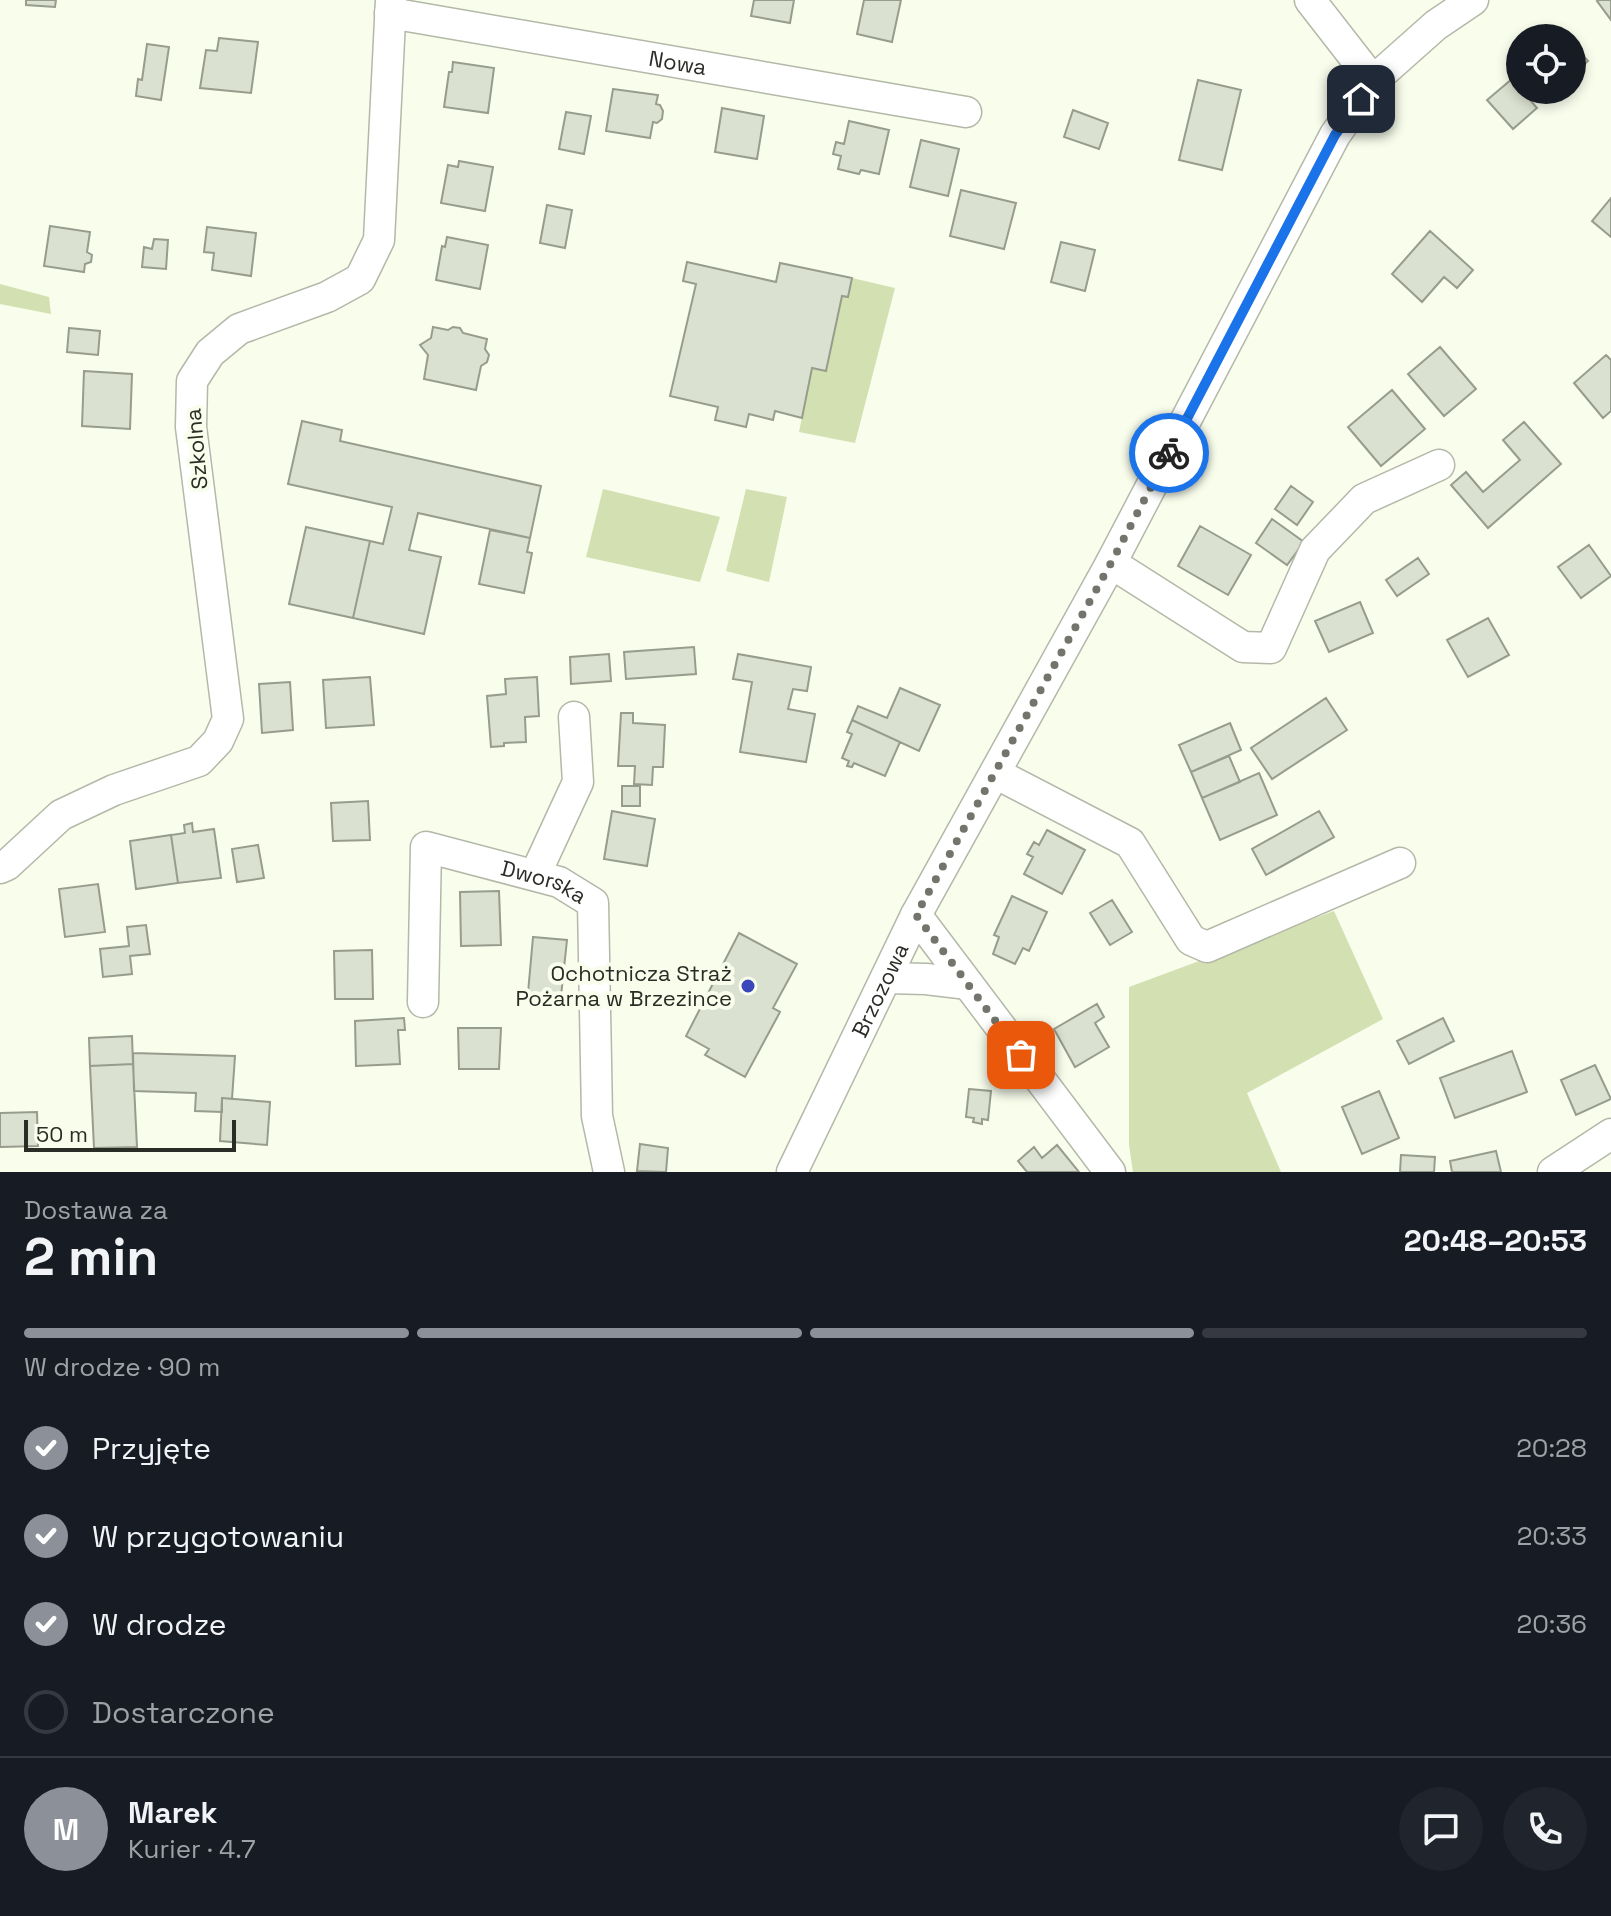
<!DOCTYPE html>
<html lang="pl">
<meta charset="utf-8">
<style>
:root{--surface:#171b24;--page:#20242c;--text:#f1f3f6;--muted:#9ea1a6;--line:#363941;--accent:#8c9099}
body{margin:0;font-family:"Space Grotesk",sans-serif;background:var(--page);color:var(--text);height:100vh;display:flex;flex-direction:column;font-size:30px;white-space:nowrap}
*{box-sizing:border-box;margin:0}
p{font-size:26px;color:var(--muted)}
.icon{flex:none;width:44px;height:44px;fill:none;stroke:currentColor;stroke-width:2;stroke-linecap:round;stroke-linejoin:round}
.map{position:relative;height:1172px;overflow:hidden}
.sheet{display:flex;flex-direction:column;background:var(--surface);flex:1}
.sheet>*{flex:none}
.fabs{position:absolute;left:1506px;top:24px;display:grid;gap:16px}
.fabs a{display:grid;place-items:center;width:80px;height:80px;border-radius:50%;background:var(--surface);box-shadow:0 4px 12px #0003;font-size:40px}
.scale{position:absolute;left:24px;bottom:20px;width:212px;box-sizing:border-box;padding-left:8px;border:4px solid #2a2c26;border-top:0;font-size:22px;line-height:28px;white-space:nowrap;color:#2a2c26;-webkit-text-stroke:6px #f8fdec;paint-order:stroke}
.pin{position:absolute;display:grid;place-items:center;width:68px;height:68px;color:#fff;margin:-34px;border-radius:16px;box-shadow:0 4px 12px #0006}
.courier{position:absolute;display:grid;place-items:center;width:80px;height:80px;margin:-40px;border:6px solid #1a73e8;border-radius:50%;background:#fff;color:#222;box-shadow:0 2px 10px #0007}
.headline em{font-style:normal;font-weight:600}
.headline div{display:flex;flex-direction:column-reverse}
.headline{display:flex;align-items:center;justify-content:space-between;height:136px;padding:0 24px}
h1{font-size:52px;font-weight:600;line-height:60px}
.bar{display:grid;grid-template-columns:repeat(4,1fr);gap:12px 8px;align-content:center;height:96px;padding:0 24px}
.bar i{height:10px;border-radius:6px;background:var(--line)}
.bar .selected{background:var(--accent)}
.bar p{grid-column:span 4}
.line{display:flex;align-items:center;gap:20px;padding:0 24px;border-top:2px solid var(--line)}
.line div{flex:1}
.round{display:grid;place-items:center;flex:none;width:84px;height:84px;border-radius:42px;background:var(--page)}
ol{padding:0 24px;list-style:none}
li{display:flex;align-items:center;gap:24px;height:88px}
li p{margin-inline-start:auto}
li .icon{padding:8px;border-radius:50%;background:var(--accent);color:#fff;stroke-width:4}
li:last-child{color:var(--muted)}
li i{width:44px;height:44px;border:4px solid var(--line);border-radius:50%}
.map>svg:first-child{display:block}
.green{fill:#d3e1b2}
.building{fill:#dbe1d0;stroke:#979c8d;stroke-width:2}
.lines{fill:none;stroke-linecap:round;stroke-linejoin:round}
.minor-casing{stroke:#b3b8a8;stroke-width:33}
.minor{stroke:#fff;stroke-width:30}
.done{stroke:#72756b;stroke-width:8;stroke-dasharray:0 14.4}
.route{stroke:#1a73e8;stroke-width:10}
.poi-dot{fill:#3947ba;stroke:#f8fdec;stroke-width:3}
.labels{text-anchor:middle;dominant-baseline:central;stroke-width:8;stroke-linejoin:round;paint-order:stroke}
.street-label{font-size:22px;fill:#2a2c26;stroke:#f8fdec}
.poi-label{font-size:22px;fill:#2a2c26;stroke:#f8fdec;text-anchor:end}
</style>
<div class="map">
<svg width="1611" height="1172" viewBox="0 0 1611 1172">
<rect width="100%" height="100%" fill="#f8fdec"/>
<path class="green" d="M852,278L895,288L855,443L799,432L812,368L826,371L842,296L848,297Z
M0,284L49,297L51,314L0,304Z
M603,489L720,517L700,582L586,557Z
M746,489L787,497L769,582L726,571Z
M1334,911L1383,1019L1247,1093L1281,1172H1133L1129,1145V987Z"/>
<path class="building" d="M26,0H56L55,7L26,5Z
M754,0H794L790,23L751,16Z
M864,0H901L892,42L857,34Z
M1599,0H1611V20L1597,1Z
M219,38L258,42L251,93L200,88L206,50L217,51Z
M147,44L169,47L161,100L136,96L138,79L142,80Z
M1572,44L1588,61L1572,75Z
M453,62L494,68L488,113L444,107L449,72H452Z
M1512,79L1537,108L1513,129L1487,100Z
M1198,80L1241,90L1222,170L1179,160Z
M613,89L658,95L656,104L660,105L663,111L662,119L657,123L653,122L650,138L606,131Z
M722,108L764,116L757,159L715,152Z
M1073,110L1108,123L1099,149L1064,137Z
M566,112L591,116L584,154L559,149Z
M849,121L889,130L879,174L861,170L859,174L838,169L841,156L833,154L836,142L844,144Z
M921,140L959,149L948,196L910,187Z
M459,161L493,167L485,211L441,203L448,165L458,167Z
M961,190L1016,203L1004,249L950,236Z
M1611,198V237L1592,221Z
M547,205L572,210L565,248L540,243Z
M50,226L90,232L87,252L92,255L91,262L85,264L84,272L44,266Z
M207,227L256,233L251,276L212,270L214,253L204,252Z
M1430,231L1473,270L1457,288L1444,277L1422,302L1392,274Z
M447,237L488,245L480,289L436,280L442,246L445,247Z
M154,239L168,240L166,269L142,267L144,247L152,249Z
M1061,242L1095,250L1085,291L1051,282Z
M687,262L776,282L780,263L852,278L848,297L842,296L826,371L812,368L802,418L775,411L773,420L749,414L746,427L715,420L718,407L670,396L696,284L683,281Z
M433,327L448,330L453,327L460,328L463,333L487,339L485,349L489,355L487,362L481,366L476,390L424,379L428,355L420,345L431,338Z
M69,328L100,331L98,355L67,352Z
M1440,347L1476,389L1444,416L1408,374Z
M1606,355L1611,360V411L1603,418L1574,383Z
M84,371L132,374L130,429L82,426Z
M1392,390L1425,429L1381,466L1348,427Z
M302,421L342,430L340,441L541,486L530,538L418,513L409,550L441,557L424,634L353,618L370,541L383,544L392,507L288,484Z
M1524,422L1561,464L1488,528L1451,485L1466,472L1483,492L1520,460L1503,440Z
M1291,486L1313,502L1297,525L1275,509Z
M1272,519L1304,542L1287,565L1256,543Z
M1200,526L1251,555L1228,595L1178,566Z
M306,527L370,541L353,618L289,604Z
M490,530L530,538L527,552L532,553L524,593L479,584Z
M1589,545L1611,576L1581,598L1558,567Z
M1418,558L1429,574L1397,596L1386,580Z
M1360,602L1373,633L1329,652L1315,621Z
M1488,618L1509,655L1468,677L1447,640Z
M694,647L696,674L626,679L624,652Z
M609,654L611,681L571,684L570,657Z
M738,654L811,667L807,691L793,689L788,709L815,714L806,762L740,752L752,682L733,679Z
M370,677L374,725L326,728L323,680Z
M537,677L539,716L525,717L526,742L504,743V746L491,747L487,696L506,694L505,679Z
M290,682L293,730L262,733L259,684Z
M900,688L940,705L919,751L852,720L858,706L887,718Z
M1326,698L1347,730L1272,779L1251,748Z
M621,713H633V723L665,725L663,767H653L652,785L634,784L635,766H618Z
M852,720L900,742L885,776L854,763L852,767L847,766L849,761L842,758L852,734L847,732Z
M1230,723L1241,750L1191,772L1179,745Z
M1229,756L1240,782L1202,798L1191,772Z
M1259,773L1277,815L1220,840L1202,798Z
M622,786H640V806H622Z
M368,801L370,840L333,841L331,803Z
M612,811L655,819L647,866L604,859Z
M1319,811L1334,837L1266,875L1252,849Z
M192,823L193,832L214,829L221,878L178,883L171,835L185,833L184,825Z
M1047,830L1085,850L1062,894L1024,874L1033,857L1027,854L1034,842L1039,845Z
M171,835L178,883L136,889L130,841Z
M258,845L264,878L237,882L232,849Z
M98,884L105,932L65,937L59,889Z
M499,891L501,945L461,946L460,892Z
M1012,896L1047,912L1029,951L1023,948L1015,964L993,954L999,937L994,935Z
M1112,900L1132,932L1110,945L1090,913Z
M146,925L150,954L130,956L132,974L103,977L100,949L129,946L127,927Z
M739,933L797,964L773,1008L780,1012L745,1077L705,1055L709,1049L686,1036Z
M533,937L567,940L561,996L528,993Z
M372,950L373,999H335L334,951Z
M1097,1004L1104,1017L1095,1023L1109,1047L1075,1067L1054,1029Z
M404,1018L405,1030H398L400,1064L356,1066L355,1021Z
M1443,1018L1454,1041L1409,1064L1397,1041Z
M458,1028H501L499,1069H459Z
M132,1036L133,1064L90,1066L89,1038Z
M1512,1051L1527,1092L1455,1118L1440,1078Z
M133,1053L235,1056L232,1099L222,1098V1112L195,1111L196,1093L134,1091Z
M133,1064L137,1147L94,1148L90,1066Z
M1595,1065L1611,1099L1576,1115L1561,1080Z
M969,1089L991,1091L988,1120L982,1119V1124L973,1122L974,1118L966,1117Z
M1379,1091L1399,1138L1362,1154L1342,1107Z
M222,1098L270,1102L267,1145L220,1141Z
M37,1112L38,1146L0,1147V1113Z
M640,1144L668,1148L666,1172L637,1171Z
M1057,1145L1079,1172H1027L1018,1161L1034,1147L1042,1158Z
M1496,1151L1501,1172H1452L1450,1161Z
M1401,1155L1435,1157L1434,1172H1400Z"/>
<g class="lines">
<g class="minor-casing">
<g id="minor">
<path d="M1310,0L1373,81"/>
<path id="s1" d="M390,13L966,112"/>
<path d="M1111,563L1243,647L1271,648L1315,550L1364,499L1439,465"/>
<path d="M995,773L1130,843L1191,940L1207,947L1400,863"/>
<path d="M0,868L7,865L61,815L114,790L199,761L218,741L228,719L191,427L192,381L210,353L239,329L327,297L360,279L379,240L391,0"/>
<path d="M535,875L578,782L574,717"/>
<path d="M916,915L1110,1172"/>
<path d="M886,978L926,979L968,984"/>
<path id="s2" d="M423,1002L426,847L559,882L593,903L597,1116L609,1172"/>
<path id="s3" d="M792,1172L916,915L1111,563L1335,135L1373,81L1436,25L1473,0"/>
<path d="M1553,1172L1611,1134"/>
</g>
</g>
<use href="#minor" class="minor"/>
</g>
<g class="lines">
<path class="done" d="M1021,1055L916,915L1111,563L1169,453"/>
<path class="route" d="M1169,453L1335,135L1361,99"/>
</g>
<circle class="poi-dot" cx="748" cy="986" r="8"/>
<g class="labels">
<g class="street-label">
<text stroke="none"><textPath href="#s1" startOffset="292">Nowa</textPath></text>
<text transform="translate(196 449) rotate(-95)">Szkolna</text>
<text stroke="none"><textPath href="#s2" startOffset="278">Dworska</textPath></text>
<text stroke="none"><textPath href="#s3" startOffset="202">Brzozowa</textPath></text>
</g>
<g class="poi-label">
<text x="732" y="973">Ochotnicza Straż<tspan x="732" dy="25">Pożarna w Brzezince</tspan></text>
</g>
</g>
</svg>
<div class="fabs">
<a><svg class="icon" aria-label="locate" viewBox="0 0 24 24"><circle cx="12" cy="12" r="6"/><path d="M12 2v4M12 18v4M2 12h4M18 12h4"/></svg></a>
</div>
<div class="scale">50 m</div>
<div class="pin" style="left:1021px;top:1055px;background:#ea580c"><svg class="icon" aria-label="bag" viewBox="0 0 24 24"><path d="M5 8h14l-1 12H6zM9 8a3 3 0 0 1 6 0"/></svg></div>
<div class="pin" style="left:1361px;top:99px;background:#1f2937"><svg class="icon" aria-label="home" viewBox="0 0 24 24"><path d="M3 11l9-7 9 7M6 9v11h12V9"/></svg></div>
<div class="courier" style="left:1169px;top:453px"><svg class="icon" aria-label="bike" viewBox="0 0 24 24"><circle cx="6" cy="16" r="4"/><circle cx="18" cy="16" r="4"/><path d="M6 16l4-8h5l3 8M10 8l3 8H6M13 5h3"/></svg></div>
</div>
<section class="sheet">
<div class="headline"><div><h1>2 min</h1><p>Dostawa za</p></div><em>20:48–20:53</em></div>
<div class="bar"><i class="selected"></i><i class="selected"></i><i class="selected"></i><i></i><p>W drodze · 90 m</p></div>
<ol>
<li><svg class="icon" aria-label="check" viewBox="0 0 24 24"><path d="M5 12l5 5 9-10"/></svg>Przyjęte<p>20:28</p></li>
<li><svg class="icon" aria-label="check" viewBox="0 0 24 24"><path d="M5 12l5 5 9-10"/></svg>W przygotowaniu<p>20:33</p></li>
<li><svg class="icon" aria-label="check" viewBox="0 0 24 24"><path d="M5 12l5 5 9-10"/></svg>W drodze<p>20:36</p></li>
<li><i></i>Dostarczone</li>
</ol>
<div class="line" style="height:144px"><b class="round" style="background:var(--accent);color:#fff">M</b><div><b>Marek</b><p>Kurier · 4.7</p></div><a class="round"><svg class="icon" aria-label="chat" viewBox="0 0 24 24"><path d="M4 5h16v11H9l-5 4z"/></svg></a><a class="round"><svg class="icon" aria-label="phone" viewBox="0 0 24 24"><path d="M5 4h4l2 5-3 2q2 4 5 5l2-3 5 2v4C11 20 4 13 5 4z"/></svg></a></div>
</section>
